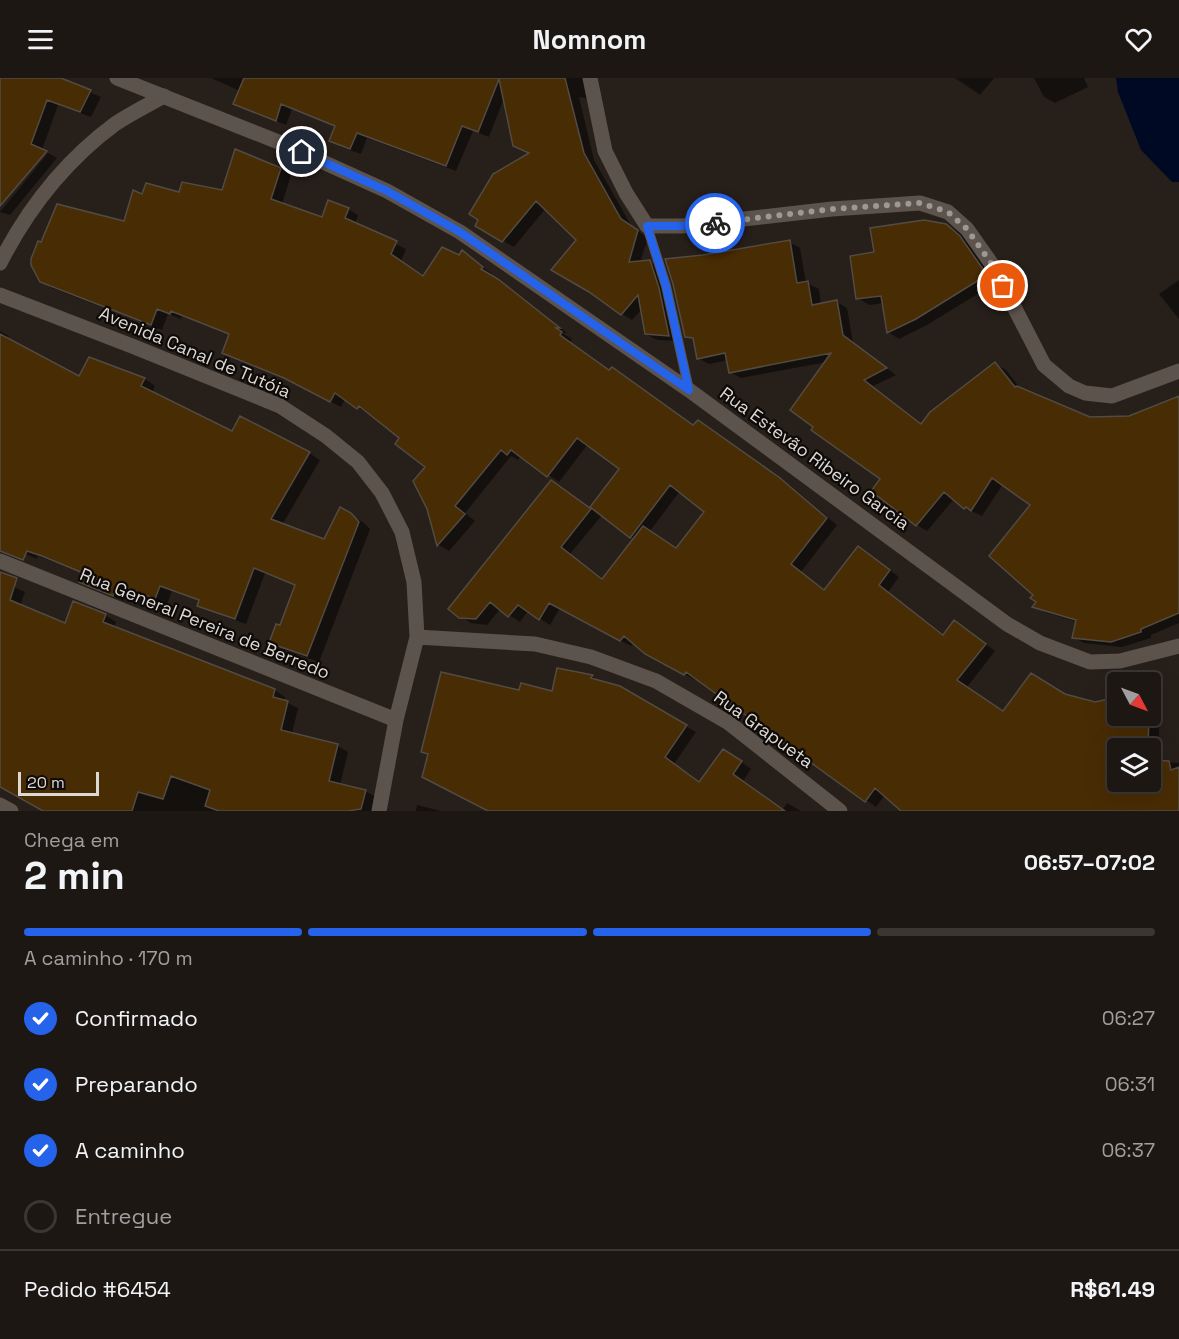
<!DOCTYPE html>
<html lang="pt">
<meta charset="utf-8">
<style>
:root{--surface:#1d1714;--page:#2a2422;--text:#f1f3f6;--muted:#a09fa0;--line:#3b3634;--accent:#2563eb}
body{margin:0;font-family:"Space Grotesk",sans-serif;background:var(--page);color:var(--text);height:100vh;display:flex;flex-direction:column;font-size:22px;white-space:nowrap}
*{box-sizing:border-box;margin:0}
p{font-size:20px;color:var(--muted)}
.icon{flex:none;width:33px;height:33px;fill:none;stroke:currentColor;stroke-width:2;stroke-linecap:round;stroke-linejoin:round}
.map{position:relative;height:733px;overflow:hidden}
.sheet{display:flex;flex-direction:column;background:var(--surface);flex:1}
.sheet>*{flex:none}
.needle{width:39px;rotate:131deg}
.controls{position:absolute;left:1107px;top:594px;display:grid;gap:12px}
.controls a{display:grid;place-items:center;width:54px;height:54px;border-radius:6px;background:var(--surface);box-shadow:0 6px 24px #0002,0 0 0 2px var(--line);font-size:30px}
.scale{position:absolute;left:18px;bottom:15px;width:81px;box-sizing:border-box;padding-left:6px;border:3px solid #ded8d5;border-top:0;font-size:16px;line-height:21px;white-space:nowrap;color:#ded8d5;-webkit-text-stroke:4px #0d0a08;paint-order:stroke}
.pin{position:absolute;display:grid;place-items:center;width:51px;height:51px;color:#fff;margin:-26px;border:3px solid #fff;border-radius:50%;box-shadow:0 2px 6px #0007}
.courier{position:absolute;display:grid;place-items:center;width:60px;height:60px;margin:-30px;border:4px solid #2563eb;border-radius:50%;background:#fff;color:#222;box-shadow:0 2px 8px #0007}
.headline em{font-style:normal;font-weight:800}
.headline div{display:flex;flex-direction:column-reverse}
.headline{display:flex;align-items:center;justify-content:space-between;height:102px;padding:0 24px}
h1{font-size:39px;font-weight:800;line-height:45px}
.bar{display:grid;grid-template-columns:repeat(4,1fr);gap:9px 6px;align-content:center;height:72px;padding:0 24px}
.bar i{height:8px;border-radius:4px;background:var(--line)}
.bar .on{background:var(--accent)}
.bar p{grid-column:span 4}
.line{display:flex;align-items:center;gap:15px;padding:0 24px;border-top:2px solid var(--line)}
.line div{flex:1}
ol{padding:0 24px;list-style:none}
li{display:flex;align-items:center;gap:18px;height:66px}
li p{margin-inline-start:auto}
li .icon{padding:6px;border-radius:50%;background:var(--accent);color:#fff;stroke-width:4}
li:last-child{color:var(--muted)}
li i{width:33px;height:33px;border:3px solid var(--line);border-radius:50%}
header{display:flex;justify-content:space-between;align-items:center;height:78px;padding:0 24px;background:var(--surface);font-size:27px;font-weight:800}
.map>svg:first-child{display:block}
.water{fill:#000924}
.shadow{fill:#0007;fill-rule:evenodd}
.building{fill:#482c04;stroke:#524b43;stroke-width:1.5}
.lines{fill:none;stroke-linecap:round;stroke-linejoin:round}
.service{stroke:#5c534c;stroke-width:10}
.minor{stroke:#5c534c;stroke-width:15}
.done{stroke:#9e9794;stroke-width:6;stroke-dasharray:0 10.8}
.route{stroke:#2563eb;stroke-width:8}
.labels{text-anchor:middle;dominant-baseline:central;stroke-width:4.5;stroke-linejoin:round;paint-order:stroke}
.street-label{font-size:18px;fill:#ded8d5;stroke:#0d0a08}
</style>
<header><svg class="icon" aria-label="menu" viewBox="0 0 24 24"><path d="M4 6h16M4 12h16M4 18h16"/></svg>Nomnom<svg class="icon" aria-label="heart" viewBox="0 0 24 24"><path d="M12 20l-8-8c-3-5 5-10 8-4 3-6 11-1 8 4z"/></svg></header>
<div class="map">
<svg width="1179" height="733" viewBox="0 0 1179 733">
<rect width="100%" height="100%" fill="#271f1a"/>
<path class="water" d="M1116,0H1179V104H1172L1141,72L1118,14Z"/>
<path class="shadow" d="M0,0H56L101,19L91,39L58,27L42,72L45,73L0,129Z
M211,0H588L589,21L579,19L594,82L632,149L648,160L640,184H650L660,190L679,263L657,262L646,256L642,231L632,242L622,236L578,162L546,130L514,169L477,148L530,76L514,67L504,20L489,59L473,53L456,93L367,60L361,76L341,69L331,63L337,49L292,31L286,47L235,26L240,13Z
M955,0H994L980,17Z
M1034,0H1084L1088,9L1055,25L1044,19Z
M48,75L57,80L10,137L0,134Z
M280,91L291,97L282,126L323,141L348,131L358,137L355,146L406,171L401,183L424,199L460,179L462,174L492,196L490,198L509,209L567,255H562L572,261L570,264L611,293L694,348L708,350L791,408L837,447L801,494L825,512L859,470L869,476L899,499L888,514L945,557L955,544L995,573L967,609L1004,634L1066,617L1118,638H1150V620L1160,626L1158,684L1179,685V733L885,717L876,729L696,600L695,602L657,581L634,565L631,568L560,530L550,547L528,533L520,544L500,531L487,547L471,545L460,538L591,431L621,391L588,366L559,404L521,378L518,382L511,378L465,435L475,443L449,473L439,467L429,431L427,389L401,360L369,336L345,321L341,329L297,306L234,280L230,257L182,238L181,241L168,236L162,252L52,210L41,203L125,145L143,118L223,114ZM680,413L707,433L677,471L650,453ZM602,437L635,461L604,501L570,476ZM1118,670H1150V704H1118Z
M946,147L958,154L971,166L997,204L927,247L899,261L888,254L884,225L869,227L858,220L876,176Z
M789,164L800,170L806,205L819,211L821,227L837,224L847,230L853,265L896,297L873,308L922,346L995,286L1006,292L1021,311L1089,340L1129,339L1179,320V545L1151,557V560L1122,569L1084,565L1073,559L1077,544L1044,534L1034,528L1038,524L1035,517L1032,427L1003,406L982,438L965,430L954,421L927,453L917,447L882,401L827,284L741,300L730,294L728,282L709,286L698,280L695,263L686,258L703,179Z
M1179,202V241L1159,216Z
M0,253L9,258L8,262L79,300L90,281L145,301L155,308L152,315L232,355L309,375L320,382L282,447L324,463L341,432L363,444L370,451L319,584L282,571L271,564L281,549L296,508L265,495L246,546L210,533L199,527L200,523L172,513L167,526L128,511L124,523L81,504L84,496L38,478L37,481L0,465Z
M0,503L25,514L20,528L66,547L105,537L116,544L114,549L274,612L285,619L284,623L298,630L292,656L338,668L348,674L340,707L365,713L376,719L373,733H46L0,709Z
M558,591L593,599L602,604L620,609L696,654L674,686L701,705L734,679L751,691L743,703L783,731L787,725L801,733H490L429,677L422,673L520,614L553,615Z
M417,727L441,733H416Z"/>
<path class="building" d="M0,0H61L91,12L80,34L47,22L31,66L47,73L0,128Z
M244,0H565L584,75L621,141L638,152L629,184L650,182L659,210L669,258L645,256L638,217L621,237L589,214L551,192L576,162L536,123L502,164L475,148L478,142L469,136L493,96L529,75L513,68L499,1L478,54L462,48L446,88L357,55L350,71L329,63L335,48L281,26L276,43L233,26Z
M235,71L281,90L271,121L322,139L328,122L349,130L345,140L397,163L391,176L423,198L442,169L459,177L462,172L483,189L481,191L498,201L560,250H556L562,254L560,257L609,292L612,289L693,347L698,342L780,400L827,440L791,486L824,512L858,468L890,492L879,507L943,557L954,542L986,566L957,602L1003,633L1031,595L1065,616L1095,624L1118,619V638H1149L1148,670H1118V704H1150V682L1169,683L1171,692L1179,689V733H901L875,710L865,724L686,594L684,597L645,576L624,558L620,563L549,525L539,542L518,527L508,539L490,524L476,541L459,540L448,531L551,402L591,431L561,469L602,501L643,448L676,470L704,434L670,407L630,460L590,429L619,391L577,360L547,399L511,372L507,377L501,372L455,428L465,436L437,468L427,431L413,403L425,389L395,366L399,360L359,328L357,331L335,315L330,324L284,300L222,275L229,256L171,233L170,236L157,231L151,247L40,204L31,187V181L38,163L41,164L57,126L124,143L133,112L142,116L146,105L179,114L182,104L222,112Z
M924,142L946,146L960,158L987,197L916,241L887,255L881,218L856,221L850,178L874,174L870,150Z
M790,162L797,205L808,203L812,227L837,222L843,257L887,290L864,302L921,346L930,334L995,284L1015,309L1017,308L1090,339L1129,338L1179,318V535L1141,551V554L1111,564L1072,560L1076,542L1032,529L1036,524L1030,520L1033,517L989,478L1030,427L992,400L971,433L966,429L964,431L944,414L916,448L871,413L880,401L811,352L813,349L790,332L831,275L729,295L725,275L697,281L693,260L685,259L673,206L665,181L703,177Z
M0,256L79,298L89,279L145,300L141,308L232,353L240,338L310,374L271,441L324,461L340,429L351,435L359,444L307,578L269,565L276,546L280,547L295,507L254,490L235,541L197,528L199,522L160,508L155,521L117,506L113,518L79,504L83,495L42,478L27,473L23,482L0,473Z
M0,494L17,500L10,522L65,545L73,523L106,536L103,544L275,611L273,619L288,623L281,652L338,666L329,703L366,712L361,731L348,733H219L205,728L210,712L171,698L163,721L138,714L132,733H43L0,709Z
M557,590L593,597L591,600L620,608L687,647L665,679L699,704L723,671L742,683L733,696L785,733H488L422,699L428,676L421,674L441,594L519,612L521,605L552,613Z"/>
<g class="lines">
<path class="service" d="M647,148L666,208L689,312"/>
<path class="minor" d="M117,0L281,65L387,113L460,154L689,312L1007,546L1040,565L1090,584L1120,583L1179,568
M590,0L605,73L626,115L647,148H682L832,131L920,125L948,134L967,151L993,188L1044,287L1069,308L1085,315L1112,318L1179,293
M0,185C28,130 65,83 115,46C130,36 148,27 164,18
M0,217L132,268L280,328L326,358L358,384L382,415L402,454L414,504L417,559L396,642L379,733
M0,483L396,642
M417,559L535,566L591,579L656,603L729,645L840,733
M0,727L11,733"/>
</g>
<g class="lines">
<path class="done" d="M715,145L832,131L920,125L948,134L967,151L993,188L1003,208"/>
<path class="route" d="M302,74L387,113L460,154L689,312L666,208L647,148H682L715,145"/>
</g>
<g class="labels">
<g class="street-label">
<text transform="translate(195 274) rotate(23)">Avenida Canal de Tutóia</text>
<text transform="translate(815 380) rotate(36)">Rua Estevão Ribeiro Garcia</text>
<text transform="translate(205 545) rotate(22)">Rua General Pereira de Berredo</text>
<text transform="translate(764 651) rotate(36)">Rua Grapueta</text>
</g>
</g>
</svg>
<div class="controls">
<a><svg class="needle" viewBox="-14 -14 28 28"><path d="M0-13l5 13h-10z" fill="#e53935"/><path d="M0 13l5-13h-10z" fill="#a09fa0"/></svg></a>
<a><svg class="icon" aria-label="layers" viewBox="0 0 24 24"><path d="M12 4l9 5-9 5-9-5zM3 14l9 5 9-5"/></svg></a>
</div>
<div class="scale">20 m</div>
<div class="pin" style="left:1003px;top:208px;background:#ea580c"><svg class="icon" aria-label="bag" viewBox="0 0 24 24"><path d="M5 8h14l-1 12H6zM9 8a3 3 0 0 1 6 0"/></svg></div>
<div class="pin" style="left:302px;top:74px;background:#1f2937"><svg class="icon" aria-label="home" viewBox="0 0 24 24"><path d="M3 11l9-7 9 7M6 9v11h12V9"/></svg></div>
<div class="courier" style="left:715px;top:145px"><svg class="icon" aria-label="bike" viewBox="0 0 24 24"><circle cx="6" cy="16" r="4"/><circle cx="18" cy="16" r="4"/><path d="M6 16l4-8h5l3 8M10 8l3 8H6M13 5h3"/></svg></div>
</div>
<section class="sheet">
<div class="headline"><div><h1>2 min</h1><p>Chega em</p></div><em>06:57–07:02</em></div>
<div class="bar"><i class="on"></i><i class="on"></i><i class="on"></i><i></i><p>A caminho · 170 m</p></div>
<ol>
<li><svg class="icon" aria-label="check" viewBox="0 0 24 24"><path d="M5 12l5 5 9-10"/></svg>Confirmado<p>06:27</p></li>
<li><svg class="icon" aria-label="check" viewBox="0 0 24 24"><path d="M5 12l5 5 9-10"/></svg>Preparando<p>06:31</p></li>
<li><svg class="icon" aria-label="check" viewBox="0 0 24 24"><path d="M5 12l5 5 9-10"/></svg>A caminho<p>06:37</p></li>
<li><i></i>Entregue</li>
</ol>
<div class="line" style="height:78px"><div>Pedido #6454</div><b>R$61.49</b></div>
</section>
